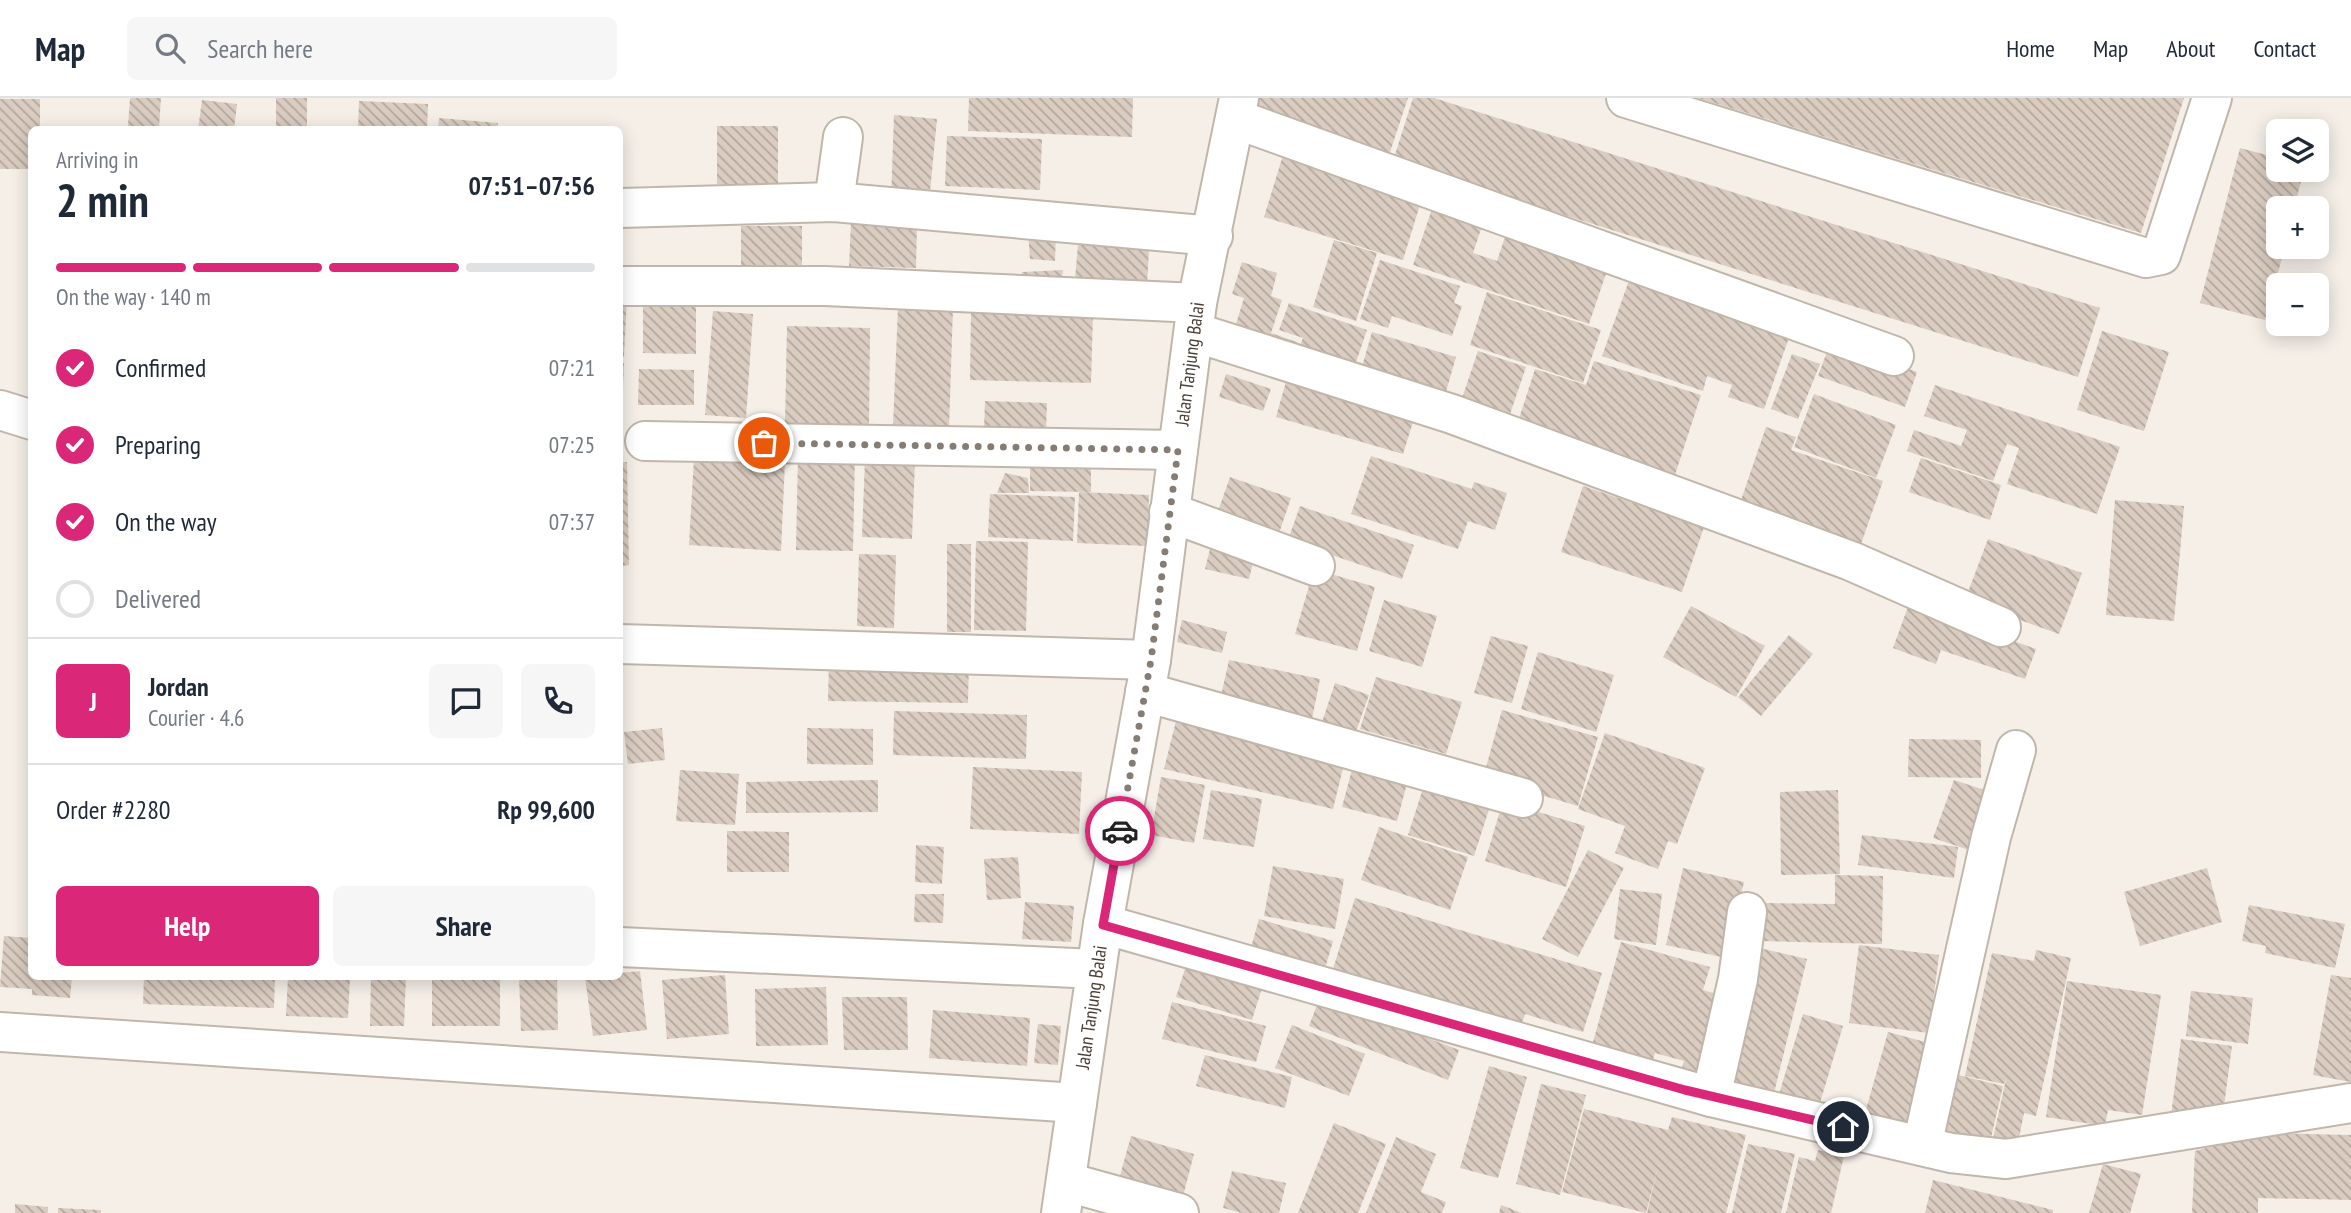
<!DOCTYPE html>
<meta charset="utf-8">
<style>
:root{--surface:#fff;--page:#f6f6f7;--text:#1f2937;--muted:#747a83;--line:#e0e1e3;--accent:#db2777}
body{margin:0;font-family:"PT Sans Narrow",sans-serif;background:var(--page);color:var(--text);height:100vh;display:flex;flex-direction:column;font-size:26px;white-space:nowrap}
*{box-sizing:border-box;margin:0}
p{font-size:23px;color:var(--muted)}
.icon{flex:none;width:38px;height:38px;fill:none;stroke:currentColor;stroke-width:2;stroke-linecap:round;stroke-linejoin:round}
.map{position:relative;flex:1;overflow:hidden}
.details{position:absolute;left:28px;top:28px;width:595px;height:854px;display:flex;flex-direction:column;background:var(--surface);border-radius:10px;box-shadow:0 4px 18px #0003}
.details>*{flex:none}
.tools{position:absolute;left:2266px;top:21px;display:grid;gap:14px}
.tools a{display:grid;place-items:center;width:63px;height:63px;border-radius:10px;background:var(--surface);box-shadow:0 4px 18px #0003;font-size:35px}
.pin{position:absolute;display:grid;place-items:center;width:60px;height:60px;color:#fff;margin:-30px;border:4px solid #fff;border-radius:50%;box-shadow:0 2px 7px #0007}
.courier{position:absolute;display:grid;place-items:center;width:70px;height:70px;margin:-35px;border:5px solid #db2777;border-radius:50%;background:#fff;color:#222;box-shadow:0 2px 9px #0007}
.head em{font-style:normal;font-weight:800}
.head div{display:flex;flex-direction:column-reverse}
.head{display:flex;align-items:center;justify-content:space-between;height:119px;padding:0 28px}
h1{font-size:46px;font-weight:800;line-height:52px}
.bar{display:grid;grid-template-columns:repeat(4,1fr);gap:10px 7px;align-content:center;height:84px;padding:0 28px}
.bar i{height:9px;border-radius:5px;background:var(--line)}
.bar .current{background:var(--accent)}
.bar p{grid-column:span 4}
.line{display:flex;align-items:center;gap:18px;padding:0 28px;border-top:2px solid var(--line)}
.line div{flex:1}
.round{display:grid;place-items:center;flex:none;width:74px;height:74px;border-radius:10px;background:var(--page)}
ol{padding:0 28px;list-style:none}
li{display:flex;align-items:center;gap:21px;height:77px}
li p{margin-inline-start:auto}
li .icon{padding:7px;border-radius:50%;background:var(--accent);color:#fff;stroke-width:4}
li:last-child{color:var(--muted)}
li i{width:38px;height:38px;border:4px solid var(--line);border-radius:50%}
.action{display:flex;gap:14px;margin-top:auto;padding:14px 28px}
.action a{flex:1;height:80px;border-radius:10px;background:var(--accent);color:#fff;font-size:28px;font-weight:800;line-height:80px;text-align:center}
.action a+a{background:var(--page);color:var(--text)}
header{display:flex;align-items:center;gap:42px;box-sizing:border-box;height:98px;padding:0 35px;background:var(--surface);border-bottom:2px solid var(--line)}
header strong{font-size:33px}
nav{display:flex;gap:38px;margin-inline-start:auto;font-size:24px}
.search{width:490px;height:63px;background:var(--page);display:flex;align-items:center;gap:18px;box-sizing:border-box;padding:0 24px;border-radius:10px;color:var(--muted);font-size:26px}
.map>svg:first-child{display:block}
.building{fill:url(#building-back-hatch)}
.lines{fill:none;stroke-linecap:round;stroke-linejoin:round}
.minor-casing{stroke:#c1b6aa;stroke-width:42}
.minor{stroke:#fff;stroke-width:38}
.done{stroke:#857d74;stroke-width:7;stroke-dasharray:0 12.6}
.route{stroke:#db2777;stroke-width:9}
.labels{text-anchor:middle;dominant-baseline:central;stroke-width:5;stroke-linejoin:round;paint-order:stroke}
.street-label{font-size:19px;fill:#493f36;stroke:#fff}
</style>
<header>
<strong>Map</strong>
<div class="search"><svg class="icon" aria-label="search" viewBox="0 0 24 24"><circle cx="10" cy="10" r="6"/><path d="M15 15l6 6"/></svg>Search here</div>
<nav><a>Home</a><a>Map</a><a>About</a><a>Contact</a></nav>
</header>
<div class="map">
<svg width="2351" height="1115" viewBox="0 0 2351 1115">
<defs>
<pattern id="building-back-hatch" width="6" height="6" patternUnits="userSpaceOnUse" patternTransform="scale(1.75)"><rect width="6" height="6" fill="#daccc0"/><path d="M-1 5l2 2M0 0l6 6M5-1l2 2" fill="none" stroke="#b3a79d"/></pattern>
</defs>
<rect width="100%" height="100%" fill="#f5efe8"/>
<path class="building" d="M130,0H161L159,30L128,28Z
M276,0H307V32H276Z
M969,0H1133L1132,39L968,33Z
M1259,0H1408L1388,60L1254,16Z
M1413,0H1434L2100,210L2078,279L1393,63Z
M1698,0H2184L2141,135Z
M0,1H40V32H32V71H0Z
M202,2L237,6L234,32H198Z
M359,3L428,6L427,32H358Z
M894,17L937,21L929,104L891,103Z
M439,20L498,25L497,32H438Z
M717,28H778V86H717Z
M947,38L1042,41L1040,92L945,88Z
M2240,50L2278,60V72H2304L2294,110H2278V149H2285L2265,222L2200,205Z
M1284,54L1423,97L1403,162L1264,119Z
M1433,108L1483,125L1473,155L1497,163L1507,133L1609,167L1589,226L1413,167Z
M851,124L917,126L916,170L849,168Z
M741,128H802V169H741Z
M1056,132L1055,163L1030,161L1028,134Z
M1334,142L1377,155L1356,223L1313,209Z
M1078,146L1149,152L1147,187L1075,182Z
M1380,162L1460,188L1454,205L1462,208L1452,238L1392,218L1388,230L1360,221Z
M1242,164L1277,175L1271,198L1282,202L1271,235L1297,244L1291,261L1231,242L1244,200L1232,196Z
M1063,172L1061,188L1022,191V174Z
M1631,177L1791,234L1764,311L1728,299L1732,287L1707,278L1703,293L1602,258Z
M1487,194L1601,232L1583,285L1470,247Z
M620,197H627L624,259H620Z
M643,201H696V256L643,255Z
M1289,205L1367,232L1351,279L1295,260L1303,240L1279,232Z
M898,209L953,210L949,330L893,328Z
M971,212L1093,215L1091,285L970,282Z
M713,213L753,216L746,320L705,317Z
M787,228L870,230L869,327L785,325Z
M2102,233L2169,254L2144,333L2077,312Z
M1372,234L1456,259L1443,304L1359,279Z
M1831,243L1917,274L1905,309L1818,278Z
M1478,253L1526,269L1508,322L1460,306Z
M1792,256L1820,266L1798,321L1771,311Z
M1594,263L1701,297L1674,380L1516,330L1535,271L1586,287Z
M620,265H624L622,314H620Z
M639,271L694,272V307H638Z
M1289,273L1417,311L1403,356L1276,319Z
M1226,276L1271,291L1263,313L1219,299Z
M1935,287L2120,349L2097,416L2007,386L2019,350L2007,346L1993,383L1907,353L1914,332L1961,348L1967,332L1924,318Z
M1814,296L1896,327L1876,380L1794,349Z
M985,303L1047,305L1046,334L984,331Z
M1766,329L1796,339L1791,352L1883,383L1860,449L1739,408Z
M798,355L855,356L853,453L796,452Z
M1371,358L1472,391L1474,384L1507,395L1495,432L1468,423L1458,451L1351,416Z
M694,360L785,364L781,453L689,447Z
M1921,360L2001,387L1990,422L1909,394Z
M865,361L915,363L912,441L862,439Z
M620,364H627L629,467L620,468Z
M1030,364L1091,365V394L1030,393Z
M1005,375L1028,380L1029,395H997Z
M1230,379L1291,400L1277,441L1216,419Z
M1583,388L1704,429L1682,494L1561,454Z
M1079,394L1149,397L1147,448L1077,445Z
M990,396L1075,399L1073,443L988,439Z
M2115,402L2184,408L2174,523L2106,517Z
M1300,408L1414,447L1402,481L1288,442Z
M1988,441L2082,475L2059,536L1965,502Z
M976,443L1028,444L1026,533L974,532Z
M947,446H971V534H947Z
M1210,451L1254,461L1249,481L1205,471Z
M859,456L896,457L894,530L857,528Z
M1314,471L1375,489L1357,553L1295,536Z
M1384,502L1437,518L1422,569L1369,553Z
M1909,506L2036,551L2025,581L1941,552L1936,566L1893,550Z
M1691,508L1765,548L1736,599L1663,559Z
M1182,522L1227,534L1222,555L1177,544Z
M1789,537L1813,556L1761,618L1738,599Z
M1491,538L1528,548L1512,605L1474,595Z
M1538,554L1614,577L1596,634L1521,611Z
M829,561L969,563L968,605L828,603Z
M1229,562L1320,581L1311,626L1219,607Z
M1376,579L1462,604L1446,656L1360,631Z
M1335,585L1369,597L1353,642L1320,630Z
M1502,612L1598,639L1578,708L1483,680Z
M894,613L1027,617L1026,661L893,657Z
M1176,623L1345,662L1333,711L1164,671Z
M662,630L665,662L628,666L624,634Z
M807,630L873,631V667L807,666Z
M1605,635L1705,670L1677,746L1668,743L1658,771L1615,755L1625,728L1578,711Z
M1909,641L1981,642V680L1908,679Z
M1354,664L1409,678L1397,723L1342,709Z
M973,669L1082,674L1079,736L970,731Z
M680,672L739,676L735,727L676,723Z
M1427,678L1493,699L1474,758L1408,737Z
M1161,679L1205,687L1194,745L1151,737Z
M878,682V714L746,715V684Z
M1954,682L1997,696L1978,755L1933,740Z
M1211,692L1262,701L1254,749L1203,741Z
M1838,692L1840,776L1781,777L1780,694Z
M1503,703L1585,728L1566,789L1485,763Z
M1379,729L1468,759L1450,812L1361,782Z
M727,733L789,734V774H727Z
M1862,737L1958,749L1954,780L1858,767Z
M916,747L944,749L942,786L915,784Z
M1588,752L1624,770L1578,859L1542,841Z
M1018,759L1021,800L987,802L984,761Z
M1273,768L1344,781L1335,831L1264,818Z
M1683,770L1744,784L1726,860L1666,847Z
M2207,770L2222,824L2140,848L2124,794Z
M1835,777L1883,778L1882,846L1761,843L1763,805L1835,806Z
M1620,791L1662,796L1656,847L1614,841Z
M915,796H944L943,825L914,824Z
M1355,800L1602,875L1583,934L1525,916L1516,944L1328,887Z
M1025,804L1074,808L1071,844L1022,841Z
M2249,807L2345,826L2335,870L2265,855L2266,848L2242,843Z
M1259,821L1333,843L1322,881L1248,860Z
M4,838L32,840V878H72L70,900L32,897V891L0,889Z
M1621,844L1710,869L1703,892L1727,899L1701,994L1677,987L1684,963L1655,955L1648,979L1588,962Z
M1859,847L1939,857L1929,935L1849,925Z
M1755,849L1807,861L1773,999L1721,986Z
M2036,852L2071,860L2036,1018L2024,1015L2017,1050L1992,1045L2006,981L2004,986L1965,978L1992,855L2034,863Z
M1186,868L1262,890L1252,922L1176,899Z
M640,873L647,932L593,938L585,879L620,878V875Z
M725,877L729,936L667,941L662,882Z
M2331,877L2351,880V984L2313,977Z
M144,878H275L274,910L143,906Z
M288,878H350L348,920L286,918Z
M371,878H406L404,928H370Z
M432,878H500V928H432Z
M519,878H557L558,932L521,933Z
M2067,883L2161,897L2142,1017L2108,1012L2105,1028L2046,1019Z
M826,889L828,947L756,948L755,891Z
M2191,893L2253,900L2248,946L2186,938Z
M842,899H907L908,952H844Z
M1320,899L1459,952L1448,982L1309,928Z
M1172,904L1266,928L1256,964L1162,941Z
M933,912L1030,920L1027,968L929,960Z
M1803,916L1843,928L1817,1015L1777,1003Z
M1038,926L1061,928L1058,967L1034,965Z
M1292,927L1365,956L1349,998L1275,970Z
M1888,934L1940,948L1915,1037L1863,1022Z
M2181,941L2232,948L2222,1023L2171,1017Z
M1205,957L1292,979L1285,1010L1196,988Z
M1489,968L1527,979L1498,1080L1460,1070Z
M1950,975L2003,988L1987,1057L1933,1044Z
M1541,986L1586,997L1560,1097L1516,1086Z
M1584,1011L1668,1032L1672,1019L1746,1037L1726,1115H1647L1658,1068L1646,1115L1562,1094Z
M1334,1025L1386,1046L1358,1115H1298Z
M2259,1035L2351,1037V1102L2258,1100V1115H2192L2195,1053Z
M1131,1038L1194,1056L1182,1102L1118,1085Z
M1396,1039L1436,1056L1421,1094L1446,1104L1442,1115H1366Z
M1748,1046L1795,1056L1781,1115H1732Z
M1818,1052L1844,1058L1831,1115H1786L1799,1059L1815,1063Z
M2103,1066L2141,1076L2130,1115H2089Z
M1232,1073L1286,1085L1279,1115H1242L1223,1110Z
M1933,1082L2053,1112V1115H1925Z
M15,1106L48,1109V1115H15Z
M1501,1107L1522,1115H1499Z
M58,1110L101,1112V1115H58Z"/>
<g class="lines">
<g class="minor-casing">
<g id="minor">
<path d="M1626,0L2146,160L2161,157L2212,0"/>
<path d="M1236,21L1894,258"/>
<path d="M834,104L843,39"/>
<path d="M620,110L834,104L1213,138"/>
<path d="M620,188H825L1197,205"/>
<path d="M1194,234L1452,316L1851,463L2001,529"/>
<path d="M0,312L32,322"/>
<path d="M645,343L1178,352"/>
<path d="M1169,414L1315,468"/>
<path d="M620,546L1151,562"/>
<path d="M1145,594L1523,700"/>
<path d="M1103,826L1711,999L1951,1055L2006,1061L2351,1005"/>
<path d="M620,849L1096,871"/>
<path d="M0,934L1077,1005"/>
<path d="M1711,999L1738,881L1747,814"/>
<path d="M1922,1048L1991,739L2016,652"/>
<path d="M1067,1084L1179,1115"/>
<path id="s1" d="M1061,1115L1103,826L1151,562L1197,205L1239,0"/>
</g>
</g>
<use href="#minor" class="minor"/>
</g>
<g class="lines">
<path class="done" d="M764,345L1178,352L1151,562L1120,733"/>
<path class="route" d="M1120,733L1103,827L1685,992L1843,1029"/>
</g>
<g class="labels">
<g class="street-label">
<text stroke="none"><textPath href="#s1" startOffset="859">Jalan Tanjung Balai</textPath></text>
<text stroke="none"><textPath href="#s1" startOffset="208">Jalan Tanjung Balai</textPath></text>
</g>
</g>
</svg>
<div class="tools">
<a><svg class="icon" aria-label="layers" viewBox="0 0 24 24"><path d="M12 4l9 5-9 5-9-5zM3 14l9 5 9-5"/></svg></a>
<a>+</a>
<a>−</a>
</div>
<div class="pin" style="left:764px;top:345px;background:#ea580c"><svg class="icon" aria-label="bag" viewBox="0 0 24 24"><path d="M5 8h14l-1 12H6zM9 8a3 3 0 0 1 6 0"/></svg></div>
<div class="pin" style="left:1843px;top:1029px;background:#1f2937"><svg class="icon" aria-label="home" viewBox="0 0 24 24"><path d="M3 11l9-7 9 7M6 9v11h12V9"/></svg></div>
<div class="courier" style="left:1120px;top:733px"><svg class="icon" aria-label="car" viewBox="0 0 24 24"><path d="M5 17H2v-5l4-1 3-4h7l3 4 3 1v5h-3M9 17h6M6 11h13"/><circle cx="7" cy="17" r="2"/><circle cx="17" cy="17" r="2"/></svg></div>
<section class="details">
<div class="head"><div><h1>2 min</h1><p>Arriving in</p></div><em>07:51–07:56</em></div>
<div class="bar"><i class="current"></i><i class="current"></i><i class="current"></i><i></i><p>On the way · 140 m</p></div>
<ol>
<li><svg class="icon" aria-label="check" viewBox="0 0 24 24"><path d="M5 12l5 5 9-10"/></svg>Confirmed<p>07:21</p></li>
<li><svg class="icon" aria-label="check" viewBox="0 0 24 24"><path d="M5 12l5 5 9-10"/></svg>Preparing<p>07:25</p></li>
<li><svg class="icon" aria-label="check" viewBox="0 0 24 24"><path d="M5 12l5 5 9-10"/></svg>On the way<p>07:37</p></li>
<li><i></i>Delivered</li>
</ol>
<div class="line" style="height:126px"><b class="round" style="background:var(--accent);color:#fff">J</b><div><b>Jordan</b><p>Courier · 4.6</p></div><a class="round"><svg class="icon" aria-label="chat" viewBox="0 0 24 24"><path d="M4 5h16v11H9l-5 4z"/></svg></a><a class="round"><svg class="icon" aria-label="phone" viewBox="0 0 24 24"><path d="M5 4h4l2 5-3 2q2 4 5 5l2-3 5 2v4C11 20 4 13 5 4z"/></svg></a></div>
<div class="line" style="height:91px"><div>Order #2280</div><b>Rp 99,600</b></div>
<div class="action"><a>Help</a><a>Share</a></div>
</section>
</div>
